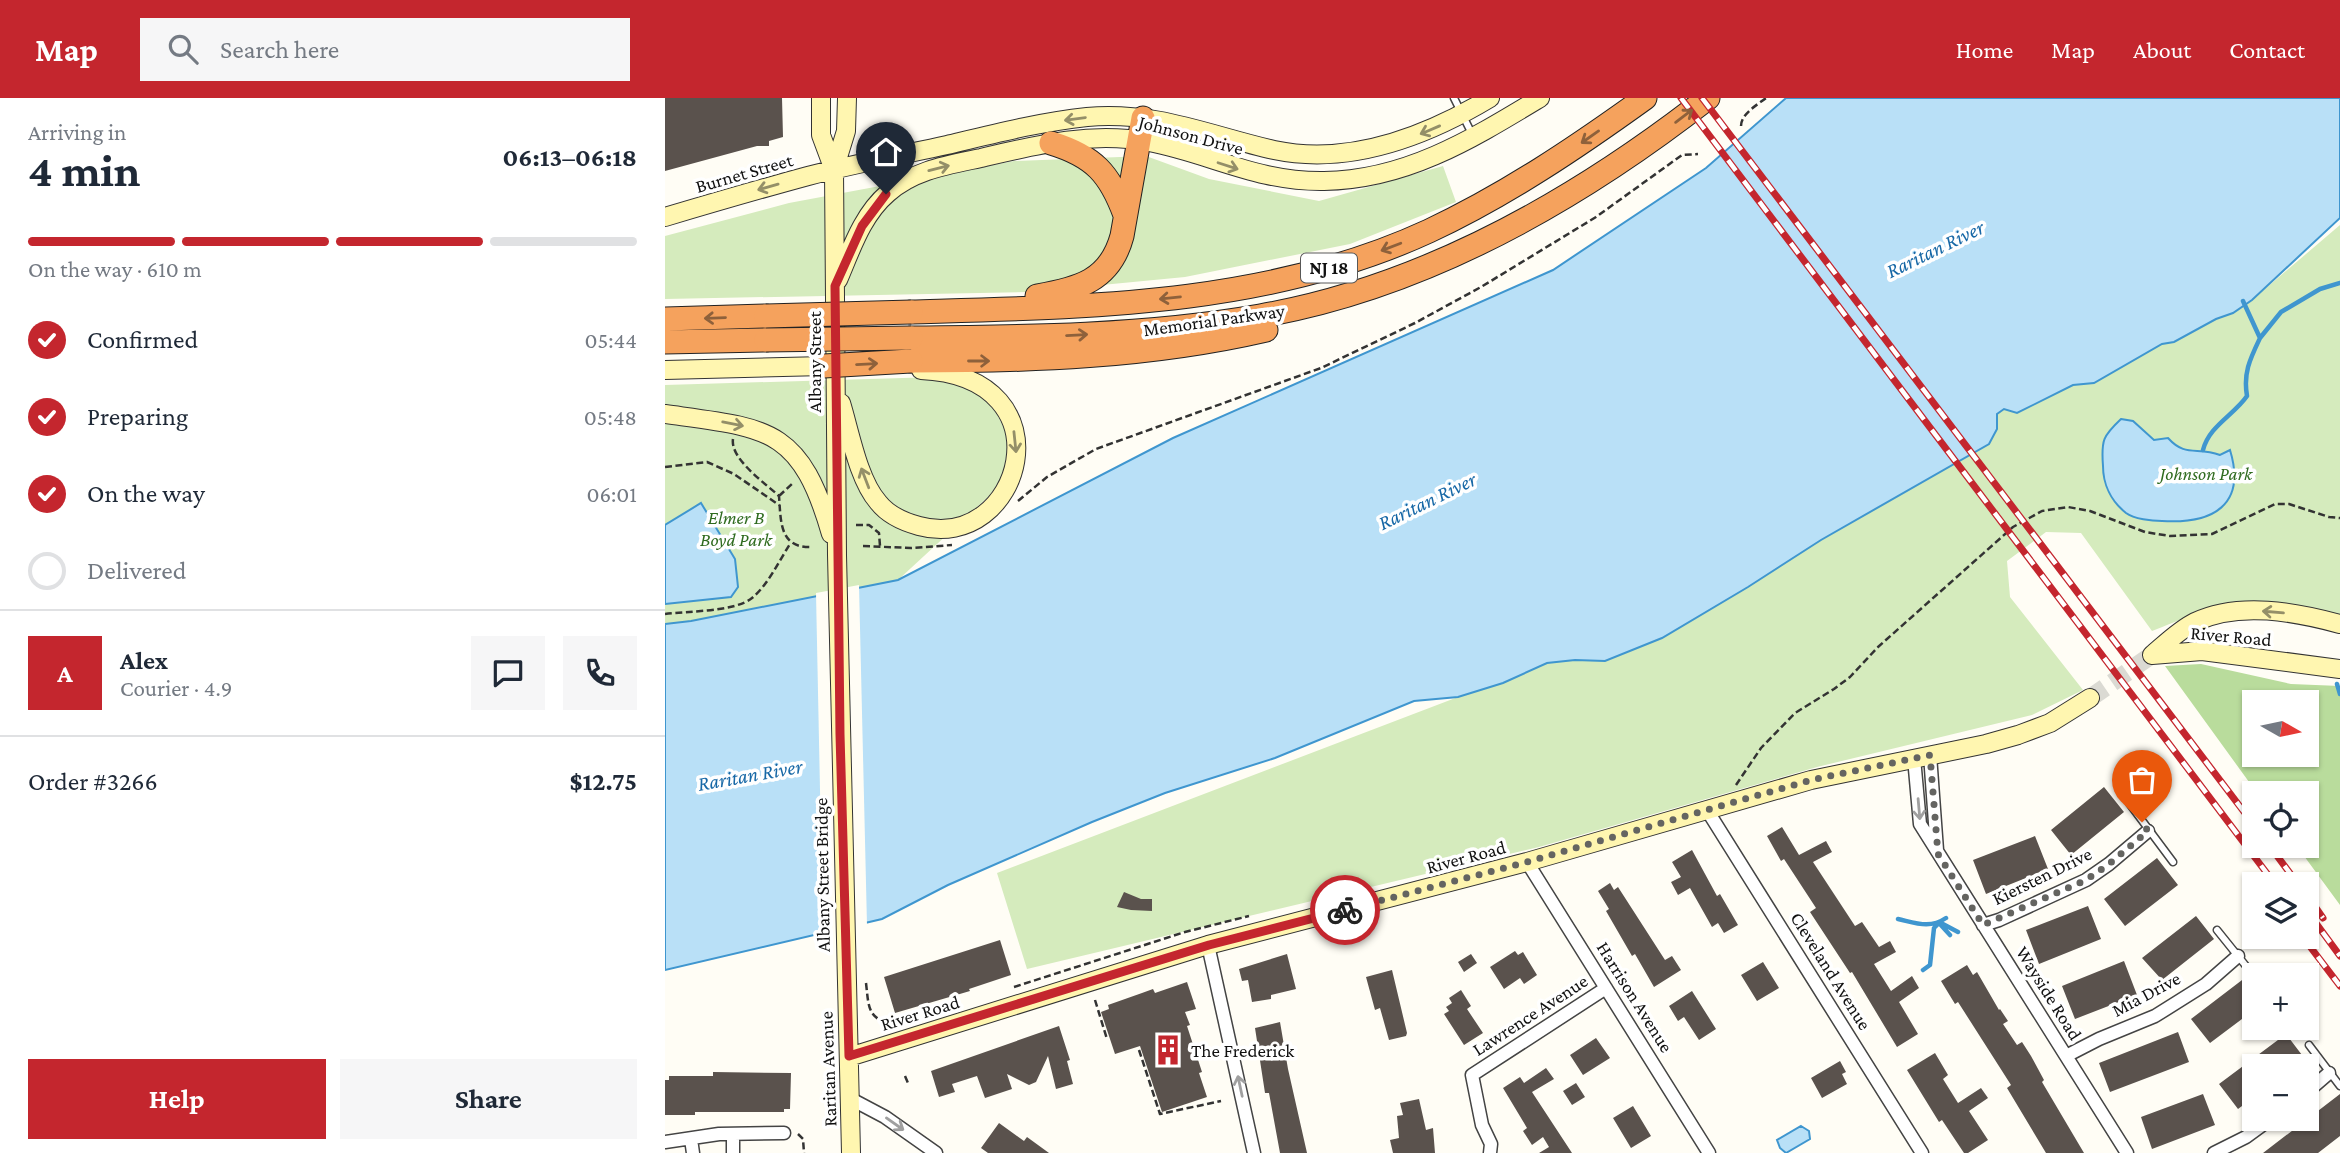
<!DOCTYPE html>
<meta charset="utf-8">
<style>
:root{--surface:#fff;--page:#f6f6f7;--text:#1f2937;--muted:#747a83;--line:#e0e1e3;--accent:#c4262e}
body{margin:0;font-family:"Crimson Pro",serif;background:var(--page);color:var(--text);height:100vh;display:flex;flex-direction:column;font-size:26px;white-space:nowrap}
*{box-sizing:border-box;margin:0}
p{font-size:23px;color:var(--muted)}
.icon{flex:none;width:38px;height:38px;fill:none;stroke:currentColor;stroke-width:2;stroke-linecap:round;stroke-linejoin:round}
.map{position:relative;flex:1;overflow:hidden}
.sheet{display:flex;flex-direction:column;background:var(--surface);width:665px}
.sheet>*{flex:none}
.needle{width:46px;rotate:99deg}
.fabs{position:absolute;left:1577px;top:592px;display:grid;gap:14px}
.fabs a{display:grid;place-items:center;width:77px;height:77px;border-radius:0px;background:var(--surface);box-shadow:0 2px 5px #0004;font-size:35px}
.pin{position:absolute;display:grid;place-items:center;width:60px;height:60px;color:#fff;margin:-72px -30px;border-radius:50% 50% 50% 0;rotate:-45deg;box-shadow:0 0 7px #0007}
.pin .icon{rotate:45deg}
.courier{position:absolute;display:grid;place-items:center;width:70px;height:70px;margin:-35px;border:5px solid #c4262e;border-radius:50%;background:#fff;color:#222;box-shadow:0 2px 9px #0007}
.head em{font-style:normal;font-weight:700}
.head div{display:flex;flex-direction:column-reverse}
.head{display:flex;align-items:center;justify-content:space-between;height:119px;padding:0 28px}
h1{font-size:46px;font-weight:700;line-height:52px}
.bar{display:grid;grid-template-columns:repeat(4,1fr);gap:10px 7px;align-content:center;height:84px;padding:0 28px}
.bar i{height:9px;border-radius:5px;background:var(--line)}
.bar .current{background:var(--accent)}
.bar p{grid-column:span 4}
.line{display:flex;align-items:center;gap:18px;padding:0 28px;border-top:2px solid var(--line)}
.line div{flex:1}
.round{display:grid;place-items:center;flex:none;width:74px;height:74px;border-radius:0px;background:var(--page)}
ol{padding:0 28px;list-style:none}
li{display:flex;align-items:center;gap:21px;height:77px}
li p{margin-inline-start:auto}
li .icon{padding:7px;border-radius:50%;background:var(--accent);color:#fff;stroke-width:4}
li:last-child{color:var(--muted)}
li i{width:38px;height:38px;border:4px solid var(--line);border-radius:50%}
.button{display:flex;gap:14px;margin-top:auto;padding:14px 28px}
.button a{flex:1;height:80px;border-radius:0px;background:var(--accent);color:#fff;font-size:28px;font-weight:700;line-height:80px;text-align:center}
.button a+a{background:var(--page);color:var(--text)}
header{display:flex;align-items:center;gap:42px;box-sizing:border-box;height:98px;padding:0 35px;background:var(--accent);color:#fff}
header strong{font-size:33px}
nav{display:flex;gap:38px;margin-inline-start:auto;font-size:24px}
.search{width:490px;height:63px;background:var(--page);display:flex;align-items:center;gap:18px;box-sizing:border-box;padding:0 24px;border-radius:0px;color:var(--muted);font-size:26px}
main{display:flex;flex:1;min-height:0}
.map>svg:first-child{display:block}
.green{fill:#d5ebbd}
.forest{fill:#b9dc9c;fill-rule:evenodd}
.water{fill:#b9e0f7;stroke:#3f96cf;stroke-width:2}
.pier{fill:#fffdf5}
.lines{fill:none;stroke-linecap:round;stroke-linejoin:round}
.stream{stroke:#3f96cf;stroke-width:4.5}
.building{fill:#5a524d}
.secondary-tunnel{stroke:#dbdad3;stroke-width:18;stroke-dasharray:18 9;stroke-linecap:butt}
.lane-casing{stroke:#444;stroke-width:9}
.street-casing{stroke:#444;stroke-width:15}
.secondary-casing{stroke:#333;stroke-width:20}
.highway-casing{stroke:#222;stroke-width:25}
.path{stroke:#333;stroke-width:2.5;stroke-dasharray:7 3.5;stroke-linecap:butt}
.lane{stroke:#fff;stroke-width:6}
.street{stroke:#fff;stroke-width:12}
.secondary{stroke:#fff6b0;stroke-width:18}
.highway{stroke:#f5a25d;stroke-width:23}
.rail-casing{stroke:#c4262e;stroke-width:7}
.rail{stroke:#fff;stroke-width:4.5;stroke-dasharray:13;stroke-linecap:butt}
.highway-bridge-casing{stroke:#222;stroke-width:25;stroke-linecap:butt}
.highway-bridge{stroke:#f5a25d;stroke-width:23}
.oneway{stroke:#8e613b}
.oneway2{stroke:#948f68}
.oneway3{stroke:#a0a0a0}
.done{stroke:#646461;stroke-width:7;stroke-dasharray:0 12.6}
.route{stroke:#c4262e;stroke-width:9}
.labels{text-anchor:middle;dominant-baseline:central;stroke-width:7;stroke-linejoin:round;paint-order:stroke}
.shield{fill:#fff;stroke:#585858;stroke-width:2}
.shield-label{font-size:18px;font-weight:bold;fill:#111}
.street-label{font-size:19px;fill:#111;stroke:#fff}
.park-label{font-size:19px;font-style:italic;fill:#2f6b1f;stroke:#fff}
.poi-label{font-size:19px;fill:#111;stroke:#fff;text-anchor:start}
.water-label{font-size:21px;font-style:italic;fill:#1768a6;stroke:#fff}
</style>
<header>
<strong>Map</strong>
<div class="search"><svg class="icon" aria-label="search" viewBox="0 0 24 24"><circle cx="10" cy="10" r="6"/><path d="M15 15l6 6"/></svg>Search here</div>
<nav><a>Home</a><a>Map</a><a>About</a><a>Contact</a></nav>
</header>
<main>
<section class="sheet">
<div class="head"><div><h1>4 min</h1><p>Arriving in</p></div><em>06:13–06:18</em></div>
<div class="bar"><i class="current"></i><i class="current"></i><i class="current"></i><i></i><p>On the way · 610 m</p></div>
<ol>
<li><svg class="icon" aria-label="check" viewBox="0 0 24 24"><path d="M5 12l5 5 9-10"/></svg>Confirmed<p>05:44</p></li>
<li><svg class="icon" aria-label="check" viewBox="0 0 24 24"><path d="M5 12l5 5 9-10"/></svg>Preparing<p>05:48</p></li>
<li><svg class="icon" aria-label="check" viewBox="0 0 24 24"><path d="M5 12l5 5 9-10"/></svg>On the way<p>06:01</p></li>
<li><i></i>Delivered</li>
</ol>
<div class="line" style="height:126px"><b class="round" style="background:var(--accent);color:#fff">A</b><div><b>Alex</b><p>Courier · 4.9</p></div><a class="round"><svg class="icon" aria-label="chat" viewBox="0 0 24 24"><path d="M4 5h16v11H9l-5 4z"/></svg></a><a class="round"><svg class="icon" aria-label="phone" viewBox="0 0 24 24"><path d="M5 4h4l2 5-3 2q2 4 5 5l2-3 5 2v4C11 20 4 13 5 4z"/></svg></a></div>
<div class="line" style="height:91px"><div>Order #3266</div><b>$12.75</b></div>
<div class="button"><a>Help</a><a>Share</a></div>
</section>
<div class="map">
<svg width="1675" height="1055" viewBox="0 0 1675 1055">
<rect width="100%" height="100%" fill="#fffdf5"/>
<path class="green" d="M481,58L544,81L654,103L778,68L791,104L685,146L520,179L364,194L0,201V138L124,105L349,63Z
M1675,127V517C1639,507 1598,500 1560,507C1536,512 1511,524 1487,533L1416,435L1381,434L1342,463L1345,499L1418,592L1367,617L1152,669L874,749L362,871L332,775L793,599L838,585L882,565L910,562L940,563L997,540L1083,489L1156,442L1324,346L1332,331V316L1339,311L1352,315L1408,287L1429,285L1497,246L1509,244L1551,221L1568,215L1587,202Z
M271,279L289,282L326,304L341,334L343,350L337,380L324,398L233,482L26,523L0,526V287Z"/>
<path class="forest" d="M1536,566L1626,586L1675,588V807L1631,747H1642V695H1592L1500,568ZM1589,604H1642V656H1589Z"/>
<path class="water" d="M1121,0H1675V120L1587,202L1568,215L1551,221L1509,244L1497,246L1429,285L1408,287L1352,315L1339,311L1332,316V331L1324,346L1156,442L1083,489L997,540L940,563L910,562L882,565L838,585L793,599L749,603L610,660L500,695L427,724L283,787L217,821L0,872V526L26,523L233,482L508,340L888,172L1041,70Z
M1456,321L1468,323L1489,342L1503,340C1521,360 1532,348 1555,357L1565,352C1582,408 1547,426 1497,423C1487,423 1469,421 1461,415C1446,403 1438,386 1438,368C1436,342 1438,338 1456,321Z
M36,405L70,461L73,489L66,499L0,506V427Z
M1136,1028L1144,1033L1145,1041L1121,1055L1115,1050L1112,1042Z"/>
<path class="pier" d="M194,487L202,828L158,839L151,495Z"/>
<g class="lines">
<path class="stream" d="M1595,240L1616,214L1655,191L1675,185
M1538,352C1544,328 1569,317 1582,298C1578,275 1585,261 1595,240L1578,203
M1672,586L1675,596
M1233,821C1251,825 1265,831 1281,820
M1274,825L1285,837
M1276,825L1293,834
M1258,872L1265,867L1269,830L1273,826"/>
</g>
<path class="building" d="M0,0H117L118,39L104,43V48H92L0,73Z
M1439,689L1459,714L1406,757L1386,732Z
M1117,729L1134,757L1161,743L1167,754L1148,764L1190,828L1197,824L1214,849L1225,843L1231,854L1209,866L1226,893L1247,878L1254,890L1234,904L1253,936L1232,949L1187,874L1185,875L1145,814L1151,810L1119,761L1116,763L1102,738Z
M1370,738L1383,771L1321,796L1308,762Z
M1027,752L1052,798L1055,796L1073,827L1059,835L1053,825L1047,829L1025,790L1013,797L1006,784L1016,779L1007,764Z
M1492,760L1513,787L1460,828L1439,801Z
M945,785L949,792L953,789L1000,862L1007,858L1016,872L989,889L970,856L967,858L941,813L944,811L933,793Z
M459,794L476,801H487V813L466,812L452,809Z
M1423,808L1436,841L1374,866L1361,832Z
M1531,818L1549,841L1497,882L1477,860Z
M335,842L346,877L304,891L305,893L230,915L219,879Z
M850,853L853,857L858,854L872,877L859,886L855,880L839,891L825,869Z
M622,856L631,891L606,897V901L587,904L583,882L577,883L574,871Z
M806,856L812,865L799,874L793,864Z
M1459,863L1472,897L1410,921L1397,888Z
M1098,864L1114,890L1092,903L1076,877Z
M1302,867L1308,877L1312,874L1334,912L1335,911L1343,923L1338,926L1352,947L1357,944L1366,958L1379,982L1377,984L1419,1055H1381L1342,990L1346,987L1293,904L1290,906L1276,883Z
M727,872L742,935L741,938L724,942L715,910L710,912L701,879Z
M1581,879L1589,890V912L1545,945L1526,921Z
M522,884L531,911L520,914L525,927L522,928L537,974L534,975L542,999L497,1014L475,948L450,956L436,914L444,911L443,907L477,895L488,891L490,895Z
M796,892L806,908L802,911L818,935L799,947L779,916L784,913L781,909L787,905L784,900Z
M1027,893L1051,931L1034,942L1019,919L1013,923L1004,908Z
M615,924L623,971L642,1055H615L604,995H600L590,930Z
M394,928L405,962L402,963L408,986L391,991L383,958L371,984L364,987L342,976L347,991L320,1000L312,978L287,986L290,994L274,999L266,973Z
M1513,934L1524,964L1445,994L1434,965Z
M1621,936L1640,961L1631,968H1589V999L1573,1011L1554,986Z
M931,940L945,960L918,977L905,957Z
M1270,955L1283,977L1278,981L1293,1005L1316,990L1323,1000L1304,1013L1323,1042L1303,1055H1299L1277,1022L1274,1024L1242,972Z
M1175,963L1181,974L1177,976L1182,986L1157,1000L1146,980Z
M881,970L889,981L867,994L907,1055H874L884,1049L878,1039L867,1047L858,1033L862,1030L838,990L855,979L859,985Z
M48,974L126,975L125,1011H119V1014H30V1017H0V982H4V978H48Z
M911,985L920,999L907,1007L898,993Z
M1538,996L1550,1027L1487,1051L1476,1019Z
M1675,996V1038L1653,1055H1598Z
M754,1001L761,1032L768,1030L770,1055H728L725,1042L734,1040L732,1018L738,1017L735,1005Z
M968,1008L986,1038L966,1050L948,1020Z
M334,1025L359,1043L362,1039L384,1055H323L316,1050Z"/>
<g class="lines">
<path class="secondary-tunnel" d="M1425,600L1487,557"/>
<g class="lane-casing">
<path id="lane" d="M789,0L807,36
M1464,705L1508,764
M1552,832L1589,878
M1644,947L1675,988"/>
</g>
<g class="street-casing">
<path id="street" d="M1265,657L1272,752
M1249,660L1255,726L1462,1055
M1042,712L1257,1055
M862,764L1044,1055
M1318,827L1334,822L1421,782L1444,766L1483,733
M543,847L589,1055
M1401,958L1434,941L1490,918L1541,886L1573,858
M1642,994L1664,975
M186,1001L220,1019L271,1055
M26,1041L28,1055
M0,1044L54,1036L119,1035
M68,1055V1036
M825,1055L826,1046L817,1027L807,977L941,890
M1549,1055L1581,1039L1607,1020"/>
</g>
<g class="secondary-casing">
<path id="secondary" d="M156,0V37L169,72
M182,0L181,33L169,72L172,457L186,1055
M0,119C47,105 95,91 143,78C189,66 236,57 282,47C328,36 375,24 422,19C492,13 543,37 609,52C685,68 760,39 825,0
M173,182C186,152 197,117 223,95C249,72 283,67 316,60C371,47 427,33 484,44C546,56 592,84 659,83C741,82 807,41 875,0
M0,272L159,268
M176,305C185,334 193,381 213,404C223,417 239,424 254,428C356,456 408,279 256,272
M0,316C102,330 135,328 166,436
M1487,557C1500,546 1514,532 1530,524C1574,503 1631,514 1675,526
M1487,557L1537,553L1675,571
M184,959L543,847L862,764L1146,682L1321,646L1353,637L1385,625L1425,600"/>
</g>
<g class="highway-casing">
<path id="highway" d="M386,45C429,58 445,76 460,117
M372,198C413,191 445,183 457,138L478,20
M246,214C421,209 602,208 764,133C841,97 912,49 980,0
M0,221L101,218
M246,240C362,239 480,238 595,218C761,189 911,103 1043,0
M0,244L101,242
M246,263C365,263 484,259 601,232"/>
</g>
<path class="path" d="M1076,28C1076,16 1092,7 1101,0
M68,341C65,361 100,385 114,398C116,423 114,450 146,449
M0,369L42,364L69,376L114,407
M114,398L129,384
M353,403L382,379L431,351L656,270L750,225L816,189L931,119L1017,57L1033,56
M191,427H204L214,435L215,448
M198,448L246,450L287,447
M0,516C22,513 70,514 87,500C103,487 114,463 125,446
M1071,687L1096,650L1130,615L1169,591L1185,579L1213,549L1348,429L1377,413L1403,409L1425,413L1480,434L1505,438L1547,436L1610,406H1624L1664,419L1675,420
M201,885C204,910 202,921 230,927
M349,889L520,834L584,818
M430,902L442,941
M474,952L495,1016L556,1003
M240,978L243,985
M133,1036L138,1041L139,1055"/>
<use href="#lane" class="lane"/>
<use href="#street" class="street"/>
<use href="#secondary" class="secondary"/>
<use href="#highway" class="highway"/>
<g class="rail-casing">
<path id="rail" d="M1016,0L1610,786
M1037,0L1589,727
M1604,747L1633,786
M1642,797L1658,820
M1642,813L1675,858
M1637,838L1675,888"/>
</g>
<use href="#rail" class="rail"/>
<g class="highway-bridge-casing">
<path id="highway-bridge" d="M101,218L246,214
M101,242L246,240
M159,268L246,263"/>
</g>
<use href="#highway-bridge" class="highway-bridge"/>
</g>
<defs><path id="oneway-shaft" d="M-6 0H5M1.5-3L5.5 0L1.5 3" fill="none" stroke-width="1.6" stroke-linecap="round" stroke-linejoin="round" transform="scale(1.75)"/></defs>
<g class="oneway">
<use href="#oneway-shaft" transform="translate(1019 18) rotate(-37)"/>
<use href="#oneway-shaft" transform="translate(925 39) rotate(145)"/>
<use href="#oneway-shaft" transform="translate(726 149) rotate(159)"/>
<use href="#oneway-shaft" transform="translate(505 200) rotate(174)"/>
<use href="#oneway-shaft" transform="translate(50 220) rotate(178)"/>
<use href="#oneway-shaft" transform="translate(412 237) rotate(-3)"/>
<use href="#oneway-shaft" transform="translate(314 263)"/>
<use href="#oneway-shaft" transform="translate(202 266) rotate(-3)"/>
</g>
<g class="oneway2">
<use href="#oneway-shaft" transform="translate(410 21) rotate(172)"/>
<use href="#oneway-shaft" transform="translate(765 32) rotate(157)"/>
<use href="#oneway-shaft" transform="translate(563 68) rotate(18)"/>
<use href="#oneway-shaft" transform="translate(274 70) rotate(-14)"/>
<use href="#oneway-shaft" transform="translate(103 89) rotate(164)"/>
<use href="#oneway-shaft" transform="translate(68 326) rotate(11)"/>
<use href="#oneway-shaft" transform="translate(350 344) rotate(84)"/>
<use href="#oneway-shaft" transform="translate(200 380) rotate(-111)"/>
<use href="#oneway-shaft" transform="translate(1608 514) rotate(-175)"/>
</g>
<g class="oneway3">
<use href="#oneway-shaft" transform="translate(1254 711) rotate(85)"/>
<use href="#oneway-shaft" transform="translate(575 988) rotate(-102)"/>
<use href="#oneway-shaft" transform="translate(230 1026) rotate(35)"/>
</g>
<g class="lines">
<path class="done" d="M680,812L862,764L1146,682L1265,657L1273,756L1318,827L1421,782L1444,766L1483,733L1477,724"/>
<path class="route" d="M221,96L197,128L170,188L175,636L184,958L544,847L680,812"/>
</g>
<defs>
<g id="building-bare" transform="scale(2.415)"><path d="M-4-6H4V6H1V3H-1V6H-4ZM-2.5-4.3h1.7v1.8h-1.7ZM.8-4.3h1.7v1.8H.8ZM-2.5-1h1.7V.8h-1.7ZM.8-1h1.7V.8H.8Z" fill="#c4262e" stroke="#fff" stroke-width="2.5" paint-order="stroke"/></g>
</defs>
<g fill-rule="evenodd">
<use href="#building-bare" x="503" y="952"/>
</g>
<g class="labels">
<rect class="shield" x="636" y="155.5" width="56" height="29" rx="5"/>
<g class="shield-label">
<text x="664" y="170">NJ 18</text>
</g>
<g class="street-label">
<text transform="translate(526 37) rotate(15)">Johnson Drive</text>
<text transform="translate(79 75) rotate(-16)">Burnet Street</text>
<text transform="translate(549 222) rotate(-8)">Memorial Parkway</text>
<text transform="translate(149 264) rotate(-90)">Albany Street</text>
<text transform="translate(1566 538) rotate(5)">River Road</text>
<text transform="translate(801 759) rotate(-15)">River Road</text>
<text transform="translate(157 777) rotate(-91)">Albany Street Bridge</text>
<text transform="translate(1377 778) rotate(-26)">Kiersten Drive</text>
<text transform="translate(1166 873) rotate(58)">Cleveland Avenue</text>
<text transform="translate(1384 895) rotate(58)">Wayside Road</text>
<text transform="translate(1481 896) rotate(-28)">Mia Drive</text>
<text transform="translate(970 899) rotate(58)">Harrison Avenue</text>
<text transform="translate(255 915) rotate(-17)">River Road</text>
<text transform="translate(865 917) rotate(-33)">Lawrence Avenue</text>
<text transform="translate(163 971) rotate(-92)">Raritan Avenue</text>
</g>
<g class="park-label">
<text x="1541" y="375">Johnson Park</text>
<text x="71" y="419">Elmer B<tspan x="71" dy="22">Boyd Park</tspan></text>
</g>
<g class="poi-label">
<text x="526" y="952">The Frederick</text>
</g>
<g class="water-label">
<text transform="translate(1270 151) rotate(-26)">Raritan River</text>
<text transform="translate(762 403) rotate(-26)">Raritan River</text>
<text transform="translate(85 677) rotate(-10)">Raritan River</text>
</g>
</g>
</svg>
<div class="fabs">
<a><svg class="needle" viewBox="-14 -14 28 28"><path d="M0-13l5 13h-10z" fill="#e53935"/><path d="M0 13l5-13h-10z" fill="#747a83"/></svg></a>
<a><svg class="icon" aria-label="locate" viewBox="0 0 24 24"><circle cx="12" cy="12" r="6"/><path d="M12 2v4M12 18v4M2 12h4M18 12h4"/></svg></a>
<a><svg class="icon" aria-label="layers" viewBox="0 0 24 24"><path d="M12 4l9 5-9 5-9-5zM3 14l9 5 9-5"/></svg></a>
<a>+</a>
<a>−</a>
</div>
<div class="pin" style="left:1477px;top:724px;background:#ea580c"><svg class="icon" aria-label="bag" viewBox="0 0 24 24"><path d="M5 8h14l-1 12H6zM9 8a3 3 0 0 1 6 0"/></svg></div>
<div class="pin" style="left:221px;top:96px;background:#1f2937"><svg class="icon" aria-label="home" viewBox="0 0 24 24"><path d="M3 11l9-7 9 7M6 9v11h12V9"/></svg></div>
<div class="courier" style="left:680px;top:812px"><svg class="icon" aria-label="bike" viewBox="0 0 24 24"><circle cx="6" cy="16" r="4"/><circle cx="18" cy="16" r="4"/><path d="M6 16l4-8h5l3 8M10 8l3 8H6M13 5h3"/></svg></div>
</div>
</main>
